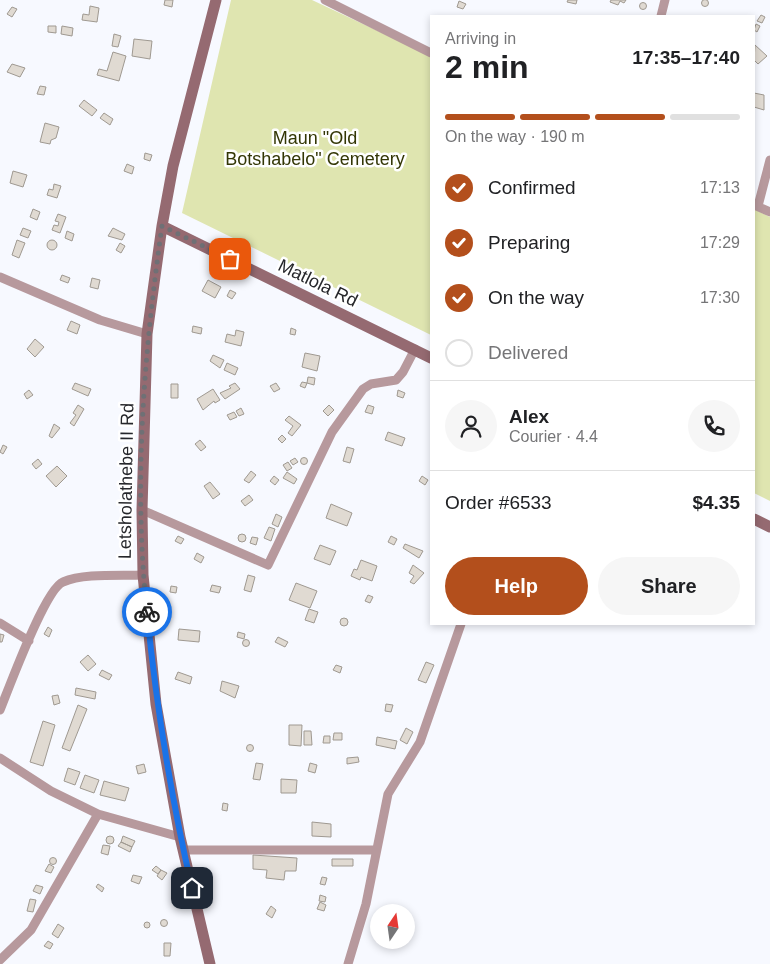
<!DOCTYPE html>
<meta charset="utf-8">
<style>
:root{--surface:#fff;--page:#f6f6f6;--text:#202124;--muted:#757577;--line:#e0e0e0;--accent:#b34f1c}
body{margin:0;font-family:Helvetica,sans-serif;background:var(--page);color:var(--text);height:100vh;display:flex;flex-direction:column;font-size:19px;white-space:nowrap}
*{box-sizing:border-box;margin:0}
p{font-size:16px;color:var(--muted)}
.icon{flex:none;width:28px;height:28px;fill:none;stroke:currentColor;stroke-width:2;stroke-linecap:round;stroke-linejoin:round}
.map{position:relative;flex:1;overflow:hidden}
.details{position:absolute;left:430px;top:15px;width:325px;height:610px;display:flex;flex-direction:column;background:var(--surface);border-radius:0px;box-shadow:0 2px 8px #0003}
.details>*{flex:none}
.needle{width:32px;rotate:13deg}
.controls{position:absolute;left:370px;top:904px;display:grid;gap:10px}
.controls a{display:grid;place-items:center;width:45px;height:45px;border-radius:50%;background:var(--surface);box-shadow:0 2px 8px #0003;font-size:25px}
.pin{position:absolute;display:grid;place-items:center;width:42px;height:42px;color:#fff;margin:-21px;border-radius:10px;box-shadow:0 2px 8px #0006}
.courier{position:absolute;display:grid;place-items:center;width:50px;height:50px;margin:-25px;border:4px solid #1a73e8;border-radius:50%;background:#fff;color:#222;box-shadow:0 1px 6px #0007}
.summary em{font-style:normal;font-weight:800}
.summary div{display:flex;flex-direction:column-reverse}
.summary{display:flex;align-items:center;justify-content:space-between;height:85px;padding:0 15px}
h1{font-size:32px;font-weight:800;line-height:38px}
.bar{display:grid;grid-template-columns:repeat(4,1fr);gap:8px 5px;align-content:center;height:60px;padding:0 15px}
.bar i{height:6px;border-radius:4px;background:var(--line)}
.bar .selected{background:var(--accent)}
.bar p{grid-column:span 4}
.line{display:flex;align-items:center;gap:12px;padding:0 15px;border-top:1px solid var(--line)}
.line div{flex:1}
.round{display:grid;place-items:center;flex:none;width:52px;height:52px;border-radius:26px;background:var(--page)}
ol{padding:0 15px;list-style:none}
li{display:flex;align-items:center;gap:15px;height:55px}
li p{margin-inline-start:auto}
li .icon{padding:5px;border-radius:50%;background:var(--accent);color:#fff;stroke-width:4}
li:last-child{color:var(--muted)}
li i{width:28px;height:28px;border:2px solid var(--line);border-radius:50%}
.action{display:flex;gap:10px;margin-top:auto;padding:10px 15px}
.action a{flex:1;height:58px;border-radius:30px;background:var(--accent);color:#fff;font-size:20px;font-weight:800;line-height:58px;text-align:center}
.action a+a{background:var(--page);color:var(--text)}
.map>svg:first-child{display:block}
.green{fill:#dfe5b0}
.building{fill:#e0dad2;stroke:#9f9991}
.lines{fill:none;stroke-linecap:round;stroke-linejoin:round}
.street{stroke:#b7999d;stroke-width:9}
.secondary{stroke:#956a71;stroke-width:11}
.done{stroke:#6f7075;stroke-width:5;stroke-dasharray:0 9}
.route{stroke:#1a73e8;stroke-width:6}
.labels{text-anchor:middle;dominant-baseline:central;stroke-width:5;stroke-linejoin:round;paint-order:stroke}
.park-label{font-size:18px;fill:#333605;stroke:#fff}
.street-label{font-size:18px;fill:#26272b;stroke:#fff}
</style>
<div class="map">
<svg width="770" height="964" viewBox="0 0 770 964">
<rect width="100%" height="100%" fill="#f7f9ff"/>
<path class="green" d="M231,0H312L431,56V335L182,213Z
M754,209L770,217V501L754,493Z"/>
<path class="building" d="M701.5 3a3.5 3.5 0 1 1 7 0a3.5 3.5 0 1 1-7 0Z
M165,0H173L172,7L164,5Z
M568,0H577L576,4L567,2Z
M611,0H626L624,3L620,1L618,5L610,2Z
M459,1L466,4L463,9L457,7Z
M639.5 6a3.5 3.5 0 1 1 7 0a3.5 3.5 0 1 1-7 0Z
M90,6L99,8L97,22L82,20L83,14L89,15Z
M12,7L17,9L12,17L7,14Z
M761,15L765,17L762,23L757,21Z
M756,24L760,26L757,32L754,30Z
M48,26H56V33L48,32Z
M62,26L73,28L72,36L61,34Z
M114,34L121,36L118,47L112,46Z
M134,39L152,41L150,59L132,56Z
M755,45L767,56L758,64L754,60Z
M113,52L126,56L119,81L97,75L99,69L107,71Z
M12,64L25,68L20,77L7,72Z
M40,86L46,87L44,95L37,94Z
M754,93L764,95V110L754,107Z
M84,100L97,110L92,116L79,106Z
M104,113L113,119L110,125L100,118Z
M45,123L59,127L56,138L51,140L50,144L40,142Z
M145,153L152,155L150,161L144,159Z
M127,164L134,167L132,174L124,171Z
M13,171L27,175L23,187L10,183Z
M54,184L61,186L57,198L47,195L49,189L53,190Z
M33,209L40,212L37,220L30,217Z
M58,214L66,217L60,233L52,230L54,225L58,226L59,222L55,221Z
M23,228L31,231L28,238L20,235Z
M113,228L125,234L122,240L108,236Z
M67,231L74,234L72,241L65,238Z
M47 245a5 5 0 1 1 10 0a5 5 0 1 1-10 0Z
M17,240L25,243L19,258L12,255Z
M120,243L125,246L121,253L116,250Z
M62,275L70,278L68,283L60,280Z
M92,278L100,280L98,289L90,287Z
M208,280L221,287L215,298L202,291Z
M230,290L236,293L232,299L227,296Z
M71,321L80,325L77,334L67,330Z
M193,326L202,328L201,334L192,332Z
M291,328L296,330L295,335L290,334Z
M236,330L244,332L241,346L225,342L227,334L235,336Z
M35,339L44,347L35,357L27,349Z
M305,353L320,356L317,371L302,367Z
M213,355L224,360L220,368L210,361Z
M227,363L238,368L235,375L224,370Z
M308,377L315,378L314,385L307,383Z
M302,382L307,383L305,388L300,386Z
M75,383L91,389L88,396L72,389Z
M235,383L240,389L225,399L220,393L231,388L229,386Z
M276,383L280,389L274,392L270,386Z
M171,384H178V398H171Z
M213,389L220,400L215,403L214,401L203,410L197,399Z
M29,390L33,395L27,399L24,394Z
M398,390L405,393L403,398L397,396Z
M78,405L84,409L74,426L70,423L76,415L73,413Z
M329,405L334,410L328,416L323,411Z
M368,405L374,407L372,414L365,412Z
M241,408L244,414L239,416L236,411Z
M234,412L237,417L230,420L227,415Z
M289,416L301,425L292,436L288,433L293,426L285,420Z
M54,424L60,428L52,438L49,436Z
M388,432L405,438L402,446L385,440Z
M282,435L286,439L282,443L278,439Z
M200,440L206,447L201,451L195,444Z
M3,445L7,447L3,454L0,452Z
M347,447L354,449L350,463L343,461Z
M300.5 461a3.5 3.5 0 1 1 7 0a3.5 3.5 0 1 1-7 0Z
M295,458L298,462L293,465L290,461Z
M38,459L42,464L36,469L32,464Z
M288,462L292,468L287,471L283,465Z
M57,466L67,476L56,487L46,476Z
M251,471L256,475L249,483L244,480Z
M287,472L297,479L294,484L283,478Z
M274,476L279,480L275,485L270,481Z
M422,476L428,480L425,485L419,481Z
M210,482L220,494L213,499L204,486Z
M249,495L253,500L245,506L241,501Z
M331,504L352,513L347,526L326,518Z
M276,514L282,517L278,527L272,524Z
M269,527L275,529L271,541L264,538Z
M238 538a4 4 0 1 1 8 0a4 4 0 1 1-8 0Z
M178,536L184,539L181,544L175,541Z
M391,536L397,539L394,545L388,542Z
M252,537L258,538L256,545L250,543Z
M405,544L423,551L419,558L403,548Z
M320,545L336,551L330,565L314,559Z
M197,553L204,557L201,563L194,559Z
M361,560L377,566L372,581L361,577L360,580L351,576L354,569L357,570Z
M413,565L424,573L414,584L410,582L414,576L409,573Z
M248,575L255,577L251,592L244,590Z
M296,583L317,591L310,608L289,600Z
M212,585L221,587L219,593L210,591Z
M171,586L177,587L176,593L170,592Z
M368,595L373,597L370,603L365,601Z
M309,609L318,612L314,623L305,620Z
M340 622a4 4 0 1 1 8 0a4 4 0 1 1-8 0Z
M48,627L52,630L49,637L44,634Z
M179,629L200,631L199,642L178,640Z
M238,632L245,634L244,639L237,637Z
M0,634L4,635L2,642H0Z
M278,637L288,642L285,647L275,642Z
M242.5 643a3.5 3.5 0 1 1 7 0a3.5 3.5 0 1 1-7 0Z
M88,655L96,664L88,671L80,662Z
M426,662L434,665L426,683L418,680Z
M336,665L342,667L340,673L333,670Z
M102,670L112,675L109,680L99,675Z
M178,672L192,677L190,684L175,679Z
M222,681L239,686L235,698L220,691Z
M76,688L96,692L95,699L75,695Z
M58,695L60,703L54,705L52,696Z
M386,704L393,705L391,712L385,711Z
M78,705L87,709L70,751L62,748Z
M43,721L55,725L43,766L30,762Z
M289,725H302L301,746L289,745Z
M406,728L413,732L407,744L400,740Z
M304,731H311L312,745H304Z
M334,733H342V740H333Z
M324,736H330V743H323Z
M377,737L397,741L395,749L376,745Z
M246.5 748a3.5 3.5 0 1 1 7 0a3.5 3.5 0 1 1-7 0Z
M358,757L359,762L347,764V758Z
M256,763L263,764L260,780L253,779Z
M310,763L317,765L315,773L308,771Z
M144,764L146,772L138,774L136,766Z
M68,768L80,772L75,785L64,781Z
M85,775L99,780L94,793L80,788Z
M281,779L297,780L296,793H281Z
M104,781L129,788L125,801L100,795Z
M223,803L228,804L227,811L222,810Z
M312,822L331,824V837L312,836Z
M106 840a4 4 0 1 1 8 0a4 4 0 1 1-8 0Z
M123,836L135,841L132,847L121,842Z
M121,842L132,847L130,852L118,846Z
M103,845L110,846L108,855L101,853Z
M253,855L297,858L296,871H285L284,880L266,878L267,870L253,869Z
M49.5 861a3.5 3.5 0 1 1 7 0a3.5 3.5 0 1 1-7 0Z
M332,859H353V866H332Z
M49,864L54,867L51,873L45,871Z
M156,866L161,870L158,874L152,870Z
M161,870L167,873L162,880L157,876Z
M133,875L142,877L139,884L131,881Z
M322,877L327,878L325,885L320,884Z
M98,884L104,888L102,892L96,887Z
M36,885L43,887L40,894L33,891Z
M320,895L326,897L325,902L319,901Z
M30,899L36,900L33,912L27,911Z
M320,902L326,905L324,911L317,909Z
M271,906L276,910L272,918L266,914Z
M160.5 923a3.5 3.5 0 1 1 7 0a3.5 3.5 0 1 1-7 0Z
M144 925a3 3 0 1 1 6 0a3 3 0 1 1-6 0Z
M58,924L64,928L58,938L52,934Z
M48,941L53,944L50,949L44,946Z
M164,943H171L170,956H164Z"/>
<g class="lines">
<path class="street" d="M325,0L431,53
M661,16L665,0
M754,205L770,212
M758,206L770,160
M0,277L100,320L147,334
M142,510L268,565L332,432L363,389L371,384L396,380L403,372L415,349
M0,623L29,641
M0,710C9,688 45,589 63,582C84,573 120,576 143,575
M0,758L51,791L98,814L180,837
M183,850H376
M0,960L31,930L98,814
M348,964L366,904L388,794L420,742L461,624"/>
<path class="secondary" d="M162,226L431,358
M754,519L770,527
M210,964L180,837L156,704L143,575L142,510L147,334L162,226L173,166L216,0"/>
</g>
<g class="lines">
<path class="done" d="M147,612C133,484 144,353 162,226L230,259"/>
<path class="route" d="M147,612C156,705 171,797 192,888"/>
</g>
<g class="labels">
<g class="park-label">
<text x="315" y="138">Maun "Old<tspan x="315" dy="21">Botshabelo" Cemetery</tspan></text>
</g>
<g class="street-label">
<text transform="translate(318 283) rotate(26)">Matlola Rd</text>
<text transform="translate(126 481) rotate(-89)">Letsholathebe II Rd</text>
</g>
</g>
</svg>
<div class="controls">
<a><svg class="needle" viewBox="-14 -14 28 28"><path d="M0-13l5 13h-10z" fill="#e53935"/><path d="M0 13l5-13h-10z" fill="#757577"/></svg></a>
</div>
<div class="pin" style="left:230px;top:259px;background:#ea580c"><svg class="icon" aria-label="bag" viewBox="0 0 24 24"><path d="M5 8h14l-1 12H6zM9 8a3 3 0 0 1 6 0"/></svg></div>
<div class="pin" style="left:192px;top:888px;background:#1f2937"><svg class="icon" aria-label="home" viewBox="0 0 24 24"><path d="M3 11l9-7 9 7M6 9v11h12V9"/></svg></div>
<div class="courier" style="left:147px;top:612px"><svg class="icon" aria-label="bike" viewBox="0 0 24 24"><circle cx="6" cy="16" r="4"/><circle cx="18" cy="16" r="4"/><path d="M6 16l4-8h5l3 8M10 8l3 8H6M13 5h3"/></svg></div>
<section class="details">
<div class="summary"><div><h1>2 min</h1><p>Arriving in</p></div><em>17:35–17:40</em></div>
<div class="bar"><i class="selected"></i><i class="selected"></i><i class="selected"></i><i></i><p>On the way · 190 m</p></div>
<ol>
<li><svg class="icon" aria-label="check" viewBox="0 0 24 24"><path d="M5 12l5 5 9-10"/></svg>Confirmed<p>17:13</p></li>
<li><svg class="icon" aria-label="check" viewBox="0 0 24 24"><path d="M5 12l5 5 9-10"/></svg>Preparing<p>17:29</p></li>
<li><svg class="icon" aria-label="check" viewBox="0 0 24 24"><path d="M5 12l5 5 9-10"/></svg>On the way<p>17:30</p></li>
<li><i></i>Delivered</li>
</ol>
<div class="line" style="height:90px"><a class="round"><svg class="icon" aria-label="person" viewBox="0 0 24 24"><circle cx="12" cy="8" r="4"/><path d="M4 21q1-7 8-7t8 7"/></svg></a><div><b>Alex</b><p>Courier · 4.4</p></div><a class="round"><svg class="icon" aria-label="phone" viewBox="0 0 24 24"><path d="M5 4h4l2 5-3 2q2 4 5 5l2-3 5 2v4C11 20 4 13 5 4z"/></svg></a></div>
<div class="line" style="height:65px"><div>Order #6533</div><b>$4.35</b></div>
<div class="action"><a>Help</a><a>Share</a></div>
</section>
</div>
